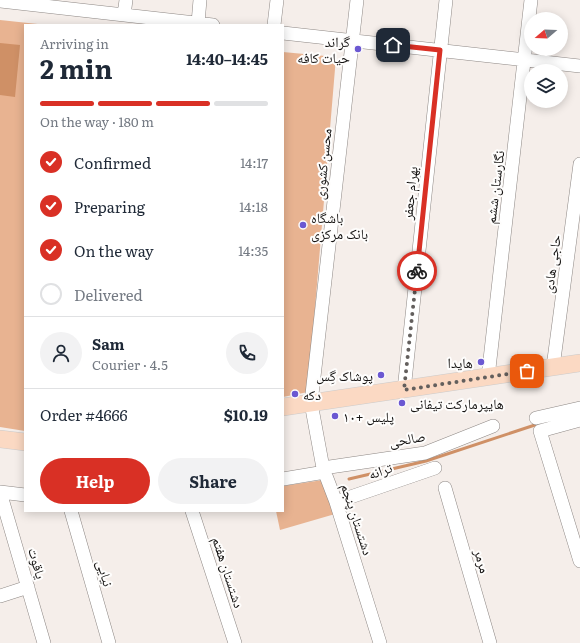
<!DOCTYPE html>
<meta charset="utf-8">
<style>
:root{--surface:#fff;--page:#f2f2f3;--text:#1f2937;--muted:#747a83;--line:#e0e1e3;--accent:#d93025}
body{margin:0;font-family:Literata,"Noto Naskh Arabic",serif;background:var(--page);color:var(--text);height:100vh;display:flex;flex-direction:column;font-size:15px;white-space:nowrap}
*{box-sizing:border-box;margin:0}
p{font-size:13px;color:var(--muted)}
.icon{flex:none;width:22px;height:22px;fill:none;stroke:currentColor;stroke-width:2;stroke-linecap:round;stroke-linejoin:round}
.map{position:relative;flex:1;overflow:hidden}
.sheet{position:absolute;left:24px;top:24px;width:260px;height:488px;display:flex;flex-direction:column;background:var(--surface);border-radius:0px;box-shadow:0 2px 10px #0003}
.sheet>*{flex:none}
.needle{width:26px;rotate:251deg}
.buttons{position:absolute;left:524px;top:12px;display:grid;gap:8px}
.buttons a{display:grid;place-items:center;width:44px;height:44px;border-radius:50%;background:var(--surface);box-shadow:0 2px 10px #0003;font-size:20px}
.pin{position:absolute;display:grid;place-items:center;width:34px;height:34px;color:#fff;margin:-17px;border-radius:8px;box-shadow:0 2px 6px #0006}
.courier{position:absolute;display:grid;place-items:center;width:40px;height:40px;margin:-20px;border:3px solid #d93025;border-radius:50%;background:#fff;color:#222;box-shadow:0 1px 5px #0007}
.headline em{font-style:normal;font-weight:700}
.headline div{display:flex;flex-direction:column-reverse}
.headline{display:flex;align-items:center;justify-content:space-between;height:68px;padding:0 16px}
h1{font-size:26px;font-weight:700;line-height:30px}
.bar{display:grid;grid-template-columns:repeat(4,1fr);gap:6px 4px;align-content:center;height:48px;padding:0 16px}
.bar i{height:5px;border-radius:3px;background:var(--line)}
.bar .on{background:var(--accent)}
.bar p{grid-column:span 4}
.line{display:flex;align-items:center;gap:10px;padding:0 16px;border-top:1px solid var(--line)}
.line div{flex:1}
.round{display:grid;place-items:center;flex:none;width:42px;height:42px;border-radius:21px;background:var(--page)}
ol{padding:0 16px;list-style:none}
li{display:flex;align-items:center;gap:12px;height:44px}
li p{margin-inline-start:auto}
li .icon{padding:4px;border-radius:50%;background:var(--accent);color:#fff;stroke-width:4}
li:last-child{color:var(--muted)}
li i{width:22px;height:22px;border:2px solid var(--line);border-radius:50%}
.cta{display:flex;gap:8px;margin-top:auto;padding:8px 16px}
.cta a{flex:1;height:46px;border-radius:24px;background:var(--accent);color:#fff;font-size:16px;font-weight:700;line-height:46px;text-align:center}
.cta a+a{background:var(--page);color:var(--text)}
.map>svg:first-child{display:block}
.green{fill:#e8b391}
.water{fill:#cf9066}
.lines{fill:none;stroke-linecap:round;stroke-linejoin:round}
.stream{stroke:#cf9066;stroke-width:3}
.minor-casing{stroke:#8e8885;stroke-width:14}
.major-casing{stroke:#cbcbcb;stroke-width:18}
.minor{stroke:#fff;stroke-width:13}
.major{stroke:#fbd9c3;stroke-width:17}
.done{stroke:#635f5d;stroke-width:4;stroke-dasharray:0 7.2}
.route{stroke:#d93025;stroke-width:5}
.poi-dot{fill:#6b58d2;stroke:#fefdfc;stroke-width:1.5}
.labels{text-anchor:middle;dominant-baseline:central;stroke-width:4;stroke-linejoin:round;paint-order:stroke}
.poi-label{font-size:14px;fill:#141211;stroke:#fefdfc;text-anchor:start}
.street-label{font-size:14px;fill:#141211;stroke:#fefdfc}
</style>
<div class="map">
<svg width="580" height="643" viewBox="0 0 580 643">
<rect width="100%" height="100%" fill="#f5eeea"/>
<path class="green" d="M0,20L47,25H25V431L0,427Z
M283,52L336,57L308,392L283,397Z
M323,480L335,514L280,530L276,511H283V486Z"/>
<path class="water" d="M0,43L20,45L15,97L0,95Z"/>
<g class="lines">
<path class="stream" d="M349,479L426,461L541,423"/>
<g class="minor-casing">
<path id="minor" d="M357,0L311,403L323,468L336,502L380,643
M0,1L213,25
M124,15L126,0
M198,23L200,0
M274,25L277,0
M283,33L580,66
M553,367L580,164
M488,377L531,0
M404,390L446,0
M536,418L580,408
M580,420L540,431L580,561
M323,468L425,453L493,426
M283,479L325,472
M445,488L490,643
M0,492L44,643
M0,492L25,495
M336,502L435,468
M71,511L109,643
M192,511L235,643
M0,596L28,587"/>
</g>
<g class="major-casing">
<path id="major" d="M283,407L580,363
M0,439L25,442"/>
</g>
<use href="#minor" class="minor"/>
<use href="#major" class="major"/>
</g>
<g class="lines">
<path class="done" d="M417,271L404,390L527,371"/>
<path class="route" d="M393,45L440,50L417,271"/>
</g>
<g class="poi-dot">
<circle cx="358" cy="49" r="4"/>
<circle cx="303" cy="225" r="4"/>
<circle cx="481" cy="362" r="4"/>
<circle cx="381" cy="375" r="4"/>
<circle cx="295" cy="394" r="4"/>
<circle cx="402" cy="403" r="4"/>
<circle cx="335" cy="416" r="4"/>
</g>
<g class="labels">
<g class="poi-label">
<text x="350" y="41" text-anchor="end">گراند<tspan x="350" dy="16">حیات کافه</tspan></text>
<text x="311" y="217">باشگاه<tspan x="311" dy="16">بانک مرکزی</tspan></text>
<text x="473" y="362" text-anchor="end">هایدا</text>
<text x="373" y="375" text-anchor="end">پوشاک گِس</text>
<text x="303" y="394">دکه</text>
<text x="410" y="403">هایپرمارکت تیفانی</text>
<text x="343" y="416">پلیس +۱۰</text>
</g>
<g class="street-label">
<text transform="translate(322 164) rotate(-84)">محسن کشوری</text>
<text transform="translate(494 187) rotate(-83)">نگارستان ششم</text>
<text transform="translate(409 193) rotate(-84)">بهرام جعفر</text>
<text transform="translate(551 264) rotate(-82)">حاجی هادی</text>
<text transform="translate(407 438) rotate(-10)">صالحی</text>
<text transform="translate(380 470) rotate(-19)">ترانه</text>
<text transform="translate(358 519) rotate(72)">دشتستان پنجم</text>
<text transform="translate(483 561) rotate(74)">مرمر</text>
<text transform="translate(38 563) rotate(74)">یاقوت</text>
<text transform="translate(229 572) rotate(72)">دشتستان هفتم</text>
<text transform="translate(106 573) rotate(74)">نیایی</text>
</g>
</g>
</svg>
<div class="buttons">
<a><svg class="needle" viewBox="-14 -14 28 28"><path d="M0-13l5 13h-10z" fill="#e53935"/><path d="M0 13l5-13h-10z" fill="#747a83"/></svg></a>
<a><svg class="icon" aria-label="layers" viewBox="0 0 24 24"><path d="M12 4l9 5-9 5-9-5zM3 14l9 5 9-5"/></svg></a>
</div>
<div class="pin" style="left:527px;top:371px;background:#ea580c"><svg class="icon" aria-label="bag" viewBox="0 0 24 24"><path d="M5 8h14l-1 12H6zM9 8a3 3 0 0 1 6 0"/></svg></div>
<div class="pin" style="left:393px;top:45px;background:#1f2937"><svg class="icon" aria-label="home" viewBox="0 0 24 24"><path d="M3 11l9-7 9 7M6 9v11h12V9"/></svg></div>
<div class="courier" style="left:417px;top:271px"><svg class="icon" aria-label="bike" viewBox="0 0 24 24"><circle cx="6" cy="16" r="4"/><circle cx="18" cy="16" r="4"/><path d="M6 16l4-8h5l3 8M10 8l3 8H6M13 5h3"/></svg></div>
<section class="sheet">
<div class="headline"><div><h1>2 min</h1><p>Arriving in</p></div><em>14:40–14:45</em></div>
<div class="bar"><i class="on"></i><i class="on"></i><i class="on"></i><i></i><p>On the way · 180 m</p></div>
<ol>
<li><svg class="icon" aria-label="check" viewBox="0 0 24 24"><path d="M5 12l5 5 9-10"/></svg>Confirmed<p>14:17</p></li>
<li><svg class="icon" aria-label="check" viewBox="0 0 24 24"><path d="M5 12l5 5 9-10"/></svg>Preparing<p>14:18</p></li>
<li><svg class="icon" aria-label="check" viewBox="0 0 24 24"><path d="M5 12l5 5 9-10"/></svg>On the way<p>14:35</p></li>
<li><i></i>Delivered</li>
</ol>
<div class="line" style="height:72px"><a class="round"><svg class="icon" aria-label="person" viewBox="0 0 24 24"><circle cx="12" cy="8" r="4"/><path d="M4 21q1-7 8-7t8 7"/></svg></a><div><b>Sam</b><p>Courier · 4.5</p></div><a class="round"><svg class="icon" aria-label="phone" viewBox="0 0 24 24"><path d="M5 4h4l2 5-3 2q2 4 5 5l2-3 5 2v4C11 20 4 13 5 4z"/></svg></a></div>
<div class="line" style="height:52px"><div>Order #4666</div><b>$10.19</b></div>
<div class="cta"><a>Help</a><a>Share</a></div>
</section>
</div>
